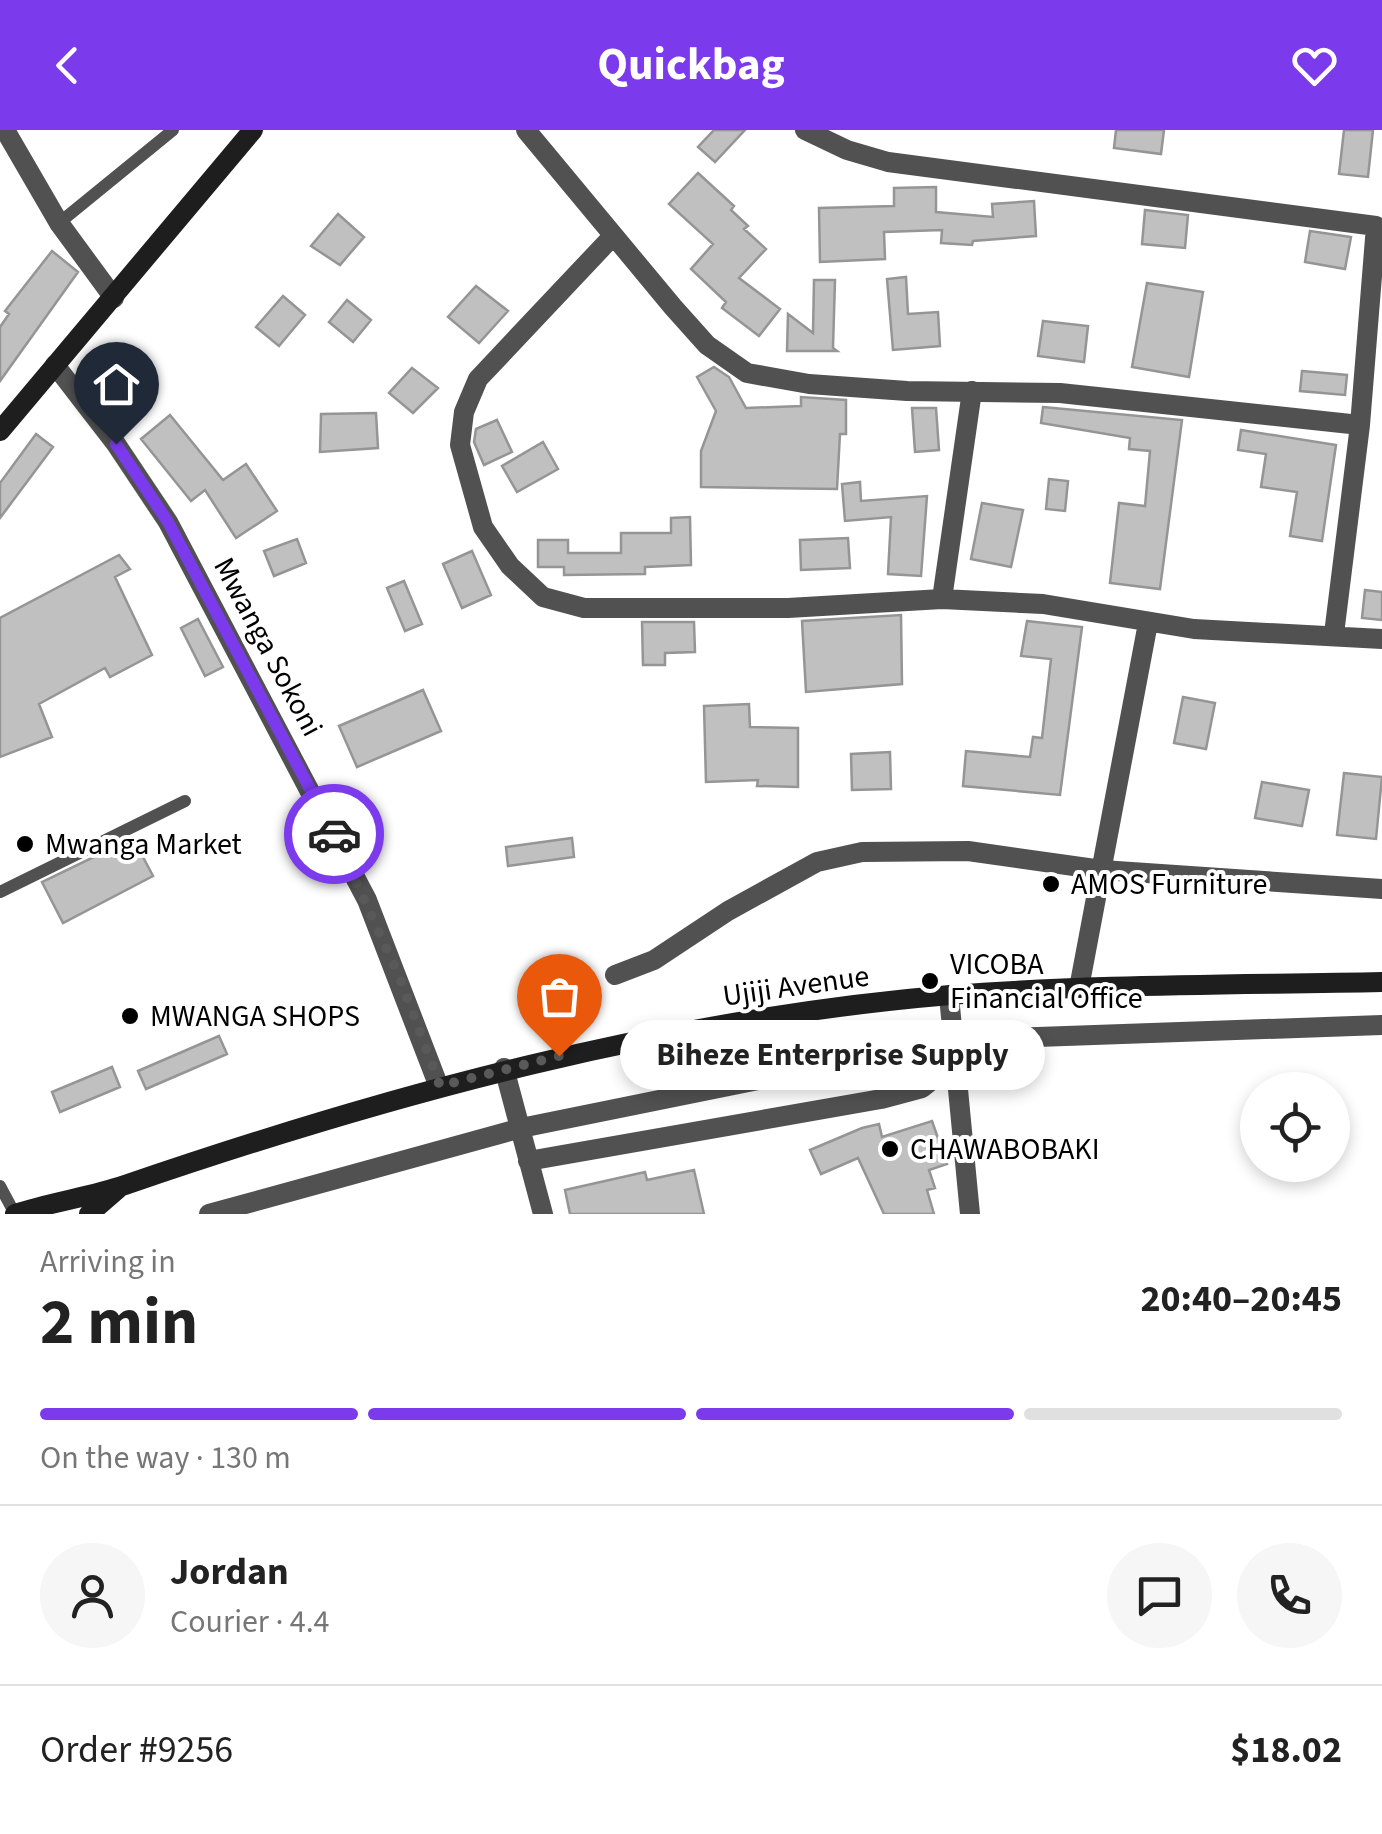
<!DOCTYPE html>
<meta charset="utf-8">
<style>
:root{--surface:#fff;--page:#f6f6f6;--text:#222;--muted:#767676;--line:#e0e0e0;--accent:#7c3aed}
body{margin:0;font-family:"Source Sans 3",sans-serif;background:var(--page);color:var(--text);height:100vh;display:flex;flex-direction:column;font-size:38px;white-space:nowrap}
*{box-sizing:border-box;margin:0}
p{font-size:32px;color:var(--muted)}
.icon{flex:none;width:55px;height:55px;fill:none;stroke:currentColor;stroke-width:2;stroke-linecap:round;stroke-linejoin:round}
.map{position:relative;height:1084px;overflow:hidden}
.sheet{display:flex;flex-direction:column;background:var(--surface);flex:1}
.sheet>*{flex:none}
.buttons{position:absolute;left:1240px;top:942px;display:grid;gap:20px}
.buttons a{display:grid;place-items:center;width:110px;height:110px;border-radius:50%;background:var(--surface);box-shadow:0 5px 15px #0003;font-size:50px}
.pin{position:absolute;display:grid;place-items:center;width:85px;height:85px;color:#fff;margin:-102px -42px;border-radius:50% 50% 50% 0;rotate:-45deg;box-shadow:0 0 10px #0007}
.pin .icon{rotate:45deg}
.courier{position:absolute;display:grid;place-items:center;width:100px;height:100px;margin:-50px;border:8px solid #7c3aed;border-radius:50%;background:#fff;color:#222;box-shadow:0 2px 12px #0007}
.bubble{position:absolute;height:70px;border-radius:35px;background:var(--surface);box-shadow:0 5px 15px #0003;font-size:32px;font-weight:700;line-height:70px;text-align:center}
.overview em{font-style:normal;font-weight:700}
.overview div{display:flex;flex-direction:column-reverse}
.overview{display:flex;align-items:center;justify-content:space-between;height:170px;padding:0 40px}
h1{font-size:65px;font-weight:700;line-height:75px}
.bar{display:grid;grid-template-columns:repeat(4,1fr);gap:15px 10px;align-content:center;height:120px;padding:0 40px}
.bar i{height:12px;border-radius:8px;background:var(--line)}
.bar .on{background:var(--accent)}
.bar p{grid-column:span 4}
.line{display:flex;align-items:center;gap:25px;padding:0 40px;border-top:2px solid var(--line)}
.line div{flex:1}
.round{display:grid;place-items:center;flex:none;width:105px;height:105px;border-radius:52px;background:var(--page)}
header{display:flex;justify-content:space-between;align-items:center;height:130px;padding:0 40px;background:var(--accent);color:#fff;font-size:45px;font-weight:700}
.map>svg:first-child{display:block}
.building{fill:#c0c0c0;stroke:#959595;stroke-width:2.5}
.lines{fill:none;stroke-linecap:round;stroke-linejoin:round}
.lane{stroke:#515151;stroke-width:12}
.street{stroke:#515151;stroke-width:20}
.secondary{stroke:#1e1e1e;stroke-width:20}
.done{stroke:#595959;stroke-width:10;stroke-dasharray:0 18}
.route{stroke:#7c3aed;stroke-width:12}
.poi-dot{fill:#000;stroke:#fff;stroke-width:4}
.labels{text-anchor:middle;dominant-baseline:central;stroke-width:8;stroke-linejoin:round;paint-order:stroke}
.street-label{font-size:30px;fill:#000;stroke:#fff}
.poi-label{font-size:30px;fill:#000;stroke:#fff;text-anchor:start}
</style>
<header><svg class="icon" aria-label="back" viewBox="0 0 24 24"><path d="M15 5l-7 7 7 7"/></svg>Quickbag<svg class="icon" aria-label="heart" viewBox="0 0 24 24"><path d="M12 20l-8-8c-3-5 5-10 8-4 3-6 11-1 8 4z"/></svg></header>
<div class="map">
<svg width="1382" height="1084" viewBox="0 0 1382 1084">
<rect width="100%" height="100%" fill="#fff"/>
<path class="building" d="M714,0H745L715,32L698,17Z
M1116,0H1164L1161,24L1114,18Z
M1344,0H1373L1368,47L1339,44Z
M698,43L734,76L731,80L748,96L744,99L766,119L739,148L780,179L759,206L722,178L726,172L691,139L713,114L669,74Z
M936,57V82L993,87L992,74L1034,71L1036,106L973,111L972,115L941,113L942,100L884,102L885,129L820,132L819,78L894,76V58Z
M1145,80L1188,85L1185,118L1142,114Z
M338,84L364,107L340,135L311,116Z
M1310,101L1351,107L1345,139L1305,132Z
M52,121L78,142L0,251V197L9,184L5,181Z
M906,147L908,184L938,182L940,216L893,220L887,149Z
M814,150H835L833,218L837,221H787L788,184L813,203Z
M1147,153L1203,162L1189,247L1132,237Z
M476,156L508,181L479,213L448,187Z
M283,166L305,185L279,216L256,197Z
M347,170L371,190L353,212L329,192Z
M1043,191L1088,196L1084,232L1038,226Z
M714,237L729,247L746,278L801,276V267L846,270V304H840L837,359L701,357V321L716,281L697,247Z
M412,238L438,258L413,283L389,263Z
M1302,241L1347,245L1345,265L1300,261Z
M1043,277L1182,290L1160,459L1110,453L1119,373L1145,376L1150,321L1129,319L1130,308L1041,293Z
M912,278H936L939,320L915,322Z
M376,283L378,318L320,322L321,284Z
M170,285L223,350L246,334L277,381L236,408L205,360L191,371L141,309Z
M497,290L512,322L484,335L474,312L476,299Z
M1241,300L1336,315L1322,411L1290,406L1297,362L1261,357L1266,324L1238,320Z
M36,304L53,317L0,388V353Z
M543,312L558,339L517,362L502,336Z
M1049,349L1068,351L1065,381L1046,379Z
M860,352L861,371L927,366L921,446L888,444L891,387L845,391L842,354Z
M982,373L1023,380L1011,437L971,429Z
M690,387L691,435L645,437V444L564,445V437H538V410H568V423H621V403H671V388Z
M848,408L850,438L801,440L800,410Z
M297,409L306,433L274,446L264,421Z
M472,421L491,465L462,478L443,434Z
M119,425L130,439L115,447L152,525L110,547L105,538L39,574L52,607L0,627V488Z
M404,451L422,494L405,501L387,458Z
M1365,460L1382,462V490L1362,488Z
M901,485L902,554L806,562L802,491Z
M198,489L223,537L205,546L181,498Z
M1027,491L1082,497L1060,665L963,656L966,621L1030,627L1033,607L1042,608L1051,529L1021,526Z
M642,492H694L695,522L665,523V535H643Z
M423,560L441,601L357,637L339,596Z
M1183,567L1215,573L1206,619L1174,613Z
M749,574L750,597L798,598V657L757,656L758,650L706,652L704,576Z
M890,622L891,659L852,660L851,624Z
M1344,643L1382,647L1376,709L1337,705Z
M1262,652L1309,660L1302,696L1255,688Z
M133,708L153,746L63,793L42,752Z
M572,708L574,727L508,736L506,717Z
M219,906L227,924L146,959L138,941Z
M112,937L120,957L60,982L52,962Z
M932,991L947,1034L929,1040L935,1058L927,1060L934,1084H884L858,1028L821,1044L810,1020L862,998L879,994L882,1007Z
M694,1040L704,1084H570L565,1060L645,1042L647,1050Z"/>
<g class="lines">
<path class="lane" d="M59,93L173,0
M0,762L185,671
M0,1056L15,1084"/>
<path class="street" d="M5,0L59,93L114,168
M526,0L673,177L707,215L747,243L809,254L907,261L1060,263L1360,295
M805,0L847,20L888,32L1376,96L1360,295L1334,504
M611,108L478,249L464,282L460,315L483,397L510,436L543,467L584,478H788L942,469L1043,474L1194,499L1382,509
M55,235L116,314L168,392L367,770L439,957
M942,469L972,261
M615,845L654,830L728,781L817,732L862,722L968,721L1102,740L1382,759
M1079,858L1148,493
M949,866L970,1084
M504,938L543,1084
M528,1031L881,969L922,958L957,930
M209,1084L521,998L955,910L1382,895"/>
<path class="secondary" d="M0,301L253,0
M15,1084C51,1072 90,1067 125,1055C393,963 667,889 950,865C1094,854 1238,855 1382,852
M89,1084L119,1058"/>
</g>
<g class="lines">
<path class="done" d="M334,704L399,846L440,956L559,926"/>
<path class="route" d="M116,314L168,392L334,704"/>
</g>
<g class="poi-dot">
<circle cx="25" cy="714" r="10"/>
<circle cx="1051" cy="754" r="10"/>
<circle cx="930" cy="851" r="10"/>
<circle cx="130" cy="886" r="10"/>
<circle cx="890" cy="1019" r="10"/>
</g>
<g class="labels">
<g class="street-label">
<text transform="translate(268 517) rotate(62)">Mwanga Sokoni</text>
<text transform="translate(796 856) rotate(-8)">Ujiji Avenue</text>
</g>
<g class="poi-label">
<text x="45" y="714">Mwanga Market</text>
<text x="1071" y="754">AMOS Furniture</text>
<text x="950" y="834">VICOBA<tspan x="950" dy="34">Financial Office</tspan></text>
<text x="150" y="886">MWANGA SHOPS</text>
<text x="910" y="1019">CHAWABOBAKI</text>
</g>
</g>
</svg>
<div class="buttons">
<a><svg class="icon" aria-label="locate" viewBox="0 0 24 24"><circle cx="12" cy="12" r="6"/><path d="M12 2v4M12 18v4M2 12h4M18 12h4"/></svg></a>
</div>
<div class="pin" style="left:559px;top:926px;background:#ea580c"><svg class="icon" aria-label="bag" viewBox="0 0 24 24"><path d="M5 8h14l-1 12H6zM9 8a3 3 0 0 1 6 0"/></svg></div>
<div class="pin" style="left:116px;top:314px;background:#1f2937"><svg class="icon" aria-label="home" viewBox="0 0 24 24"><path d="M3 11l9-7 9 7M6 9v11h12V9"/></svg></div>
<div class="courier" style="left:334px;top:704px"><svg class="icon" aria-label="car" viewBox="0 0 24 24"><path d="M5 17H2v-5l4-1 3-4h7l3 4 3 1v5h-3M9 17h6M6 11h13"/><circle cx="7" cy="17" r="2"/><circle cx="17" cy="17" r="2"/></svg></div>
<div class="bubble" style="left:620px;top:890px;width:425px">Biheze Enterprise Supply</div>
</div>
<section class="sheet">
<div class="overview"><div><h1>2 min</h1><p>Arriving in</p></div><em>20:40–20:45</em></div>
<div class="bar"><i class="on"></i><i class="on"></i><i class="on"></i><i></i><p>On the way · 130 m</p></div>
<div class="line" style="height:180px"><a class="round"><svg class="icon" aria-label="person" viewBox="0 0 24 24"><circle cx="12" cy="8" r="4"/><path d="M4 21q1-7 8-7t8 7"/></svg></a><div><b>Jordan</b><p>Courier · 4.4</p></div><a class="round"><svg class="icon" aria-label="chat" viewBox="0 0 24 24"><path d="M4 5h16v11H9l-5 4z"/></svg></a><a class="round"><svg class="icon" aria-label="phone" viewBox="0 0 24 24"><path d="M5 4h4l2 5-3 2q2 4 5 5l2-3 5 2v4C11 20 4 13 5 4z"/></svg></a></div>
<div class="line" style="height:130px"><div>Order #9256</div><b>$18.02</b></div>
</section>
